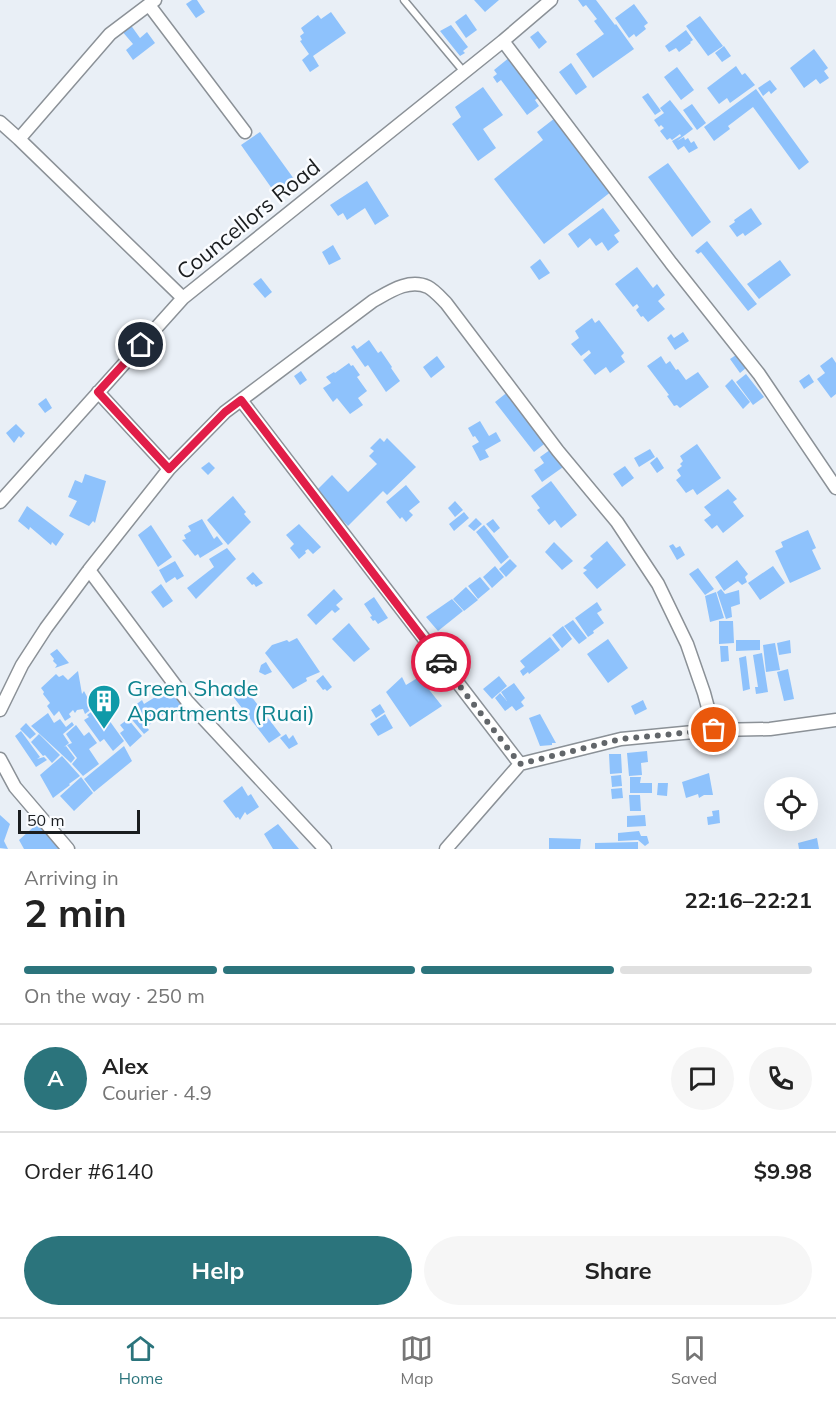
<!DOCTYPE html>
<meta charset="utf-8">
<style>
:root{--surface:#fff;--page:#f6f6f6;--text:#222;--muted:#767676;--line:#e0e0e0;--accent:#2b747c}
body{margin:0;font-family:Mulish,sans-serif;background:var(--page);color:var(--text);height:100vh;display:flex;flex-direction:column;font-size:22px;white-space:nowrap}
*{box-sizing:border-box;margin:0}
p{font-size:20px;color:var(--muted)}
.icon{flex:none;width:33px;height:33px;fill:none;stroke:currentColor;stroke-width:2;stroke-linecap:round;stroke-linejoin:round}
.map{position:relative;height:849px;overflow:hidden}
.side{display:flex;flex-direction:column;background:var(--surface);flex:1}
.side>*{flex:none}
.fabs{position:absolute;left:764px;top:777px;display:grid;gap:12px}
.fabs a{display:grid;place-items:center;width:54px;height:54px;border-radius:50%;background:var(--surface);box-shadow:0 6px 24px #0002;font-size:30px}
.scale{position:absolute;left:18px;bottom:15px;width:122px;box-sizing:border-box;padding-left:6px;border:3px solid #1a1d1f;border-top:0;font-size:16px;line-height:21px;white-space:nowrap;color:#1a1d1f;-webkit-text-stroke:4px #fafcff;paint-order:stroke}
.pin{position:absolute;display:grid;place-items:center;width:51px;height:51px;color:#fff;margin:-26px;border:3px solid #fff;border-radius:50%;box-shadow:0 2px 6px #0007}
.courier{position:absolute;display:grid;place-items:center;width:60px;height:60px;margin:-30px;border:4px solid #e11d48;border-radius:50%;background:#fff;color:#222;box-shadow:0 2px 8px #0007}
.summary em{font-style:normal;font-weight:700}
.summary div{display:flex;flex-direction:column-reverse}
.summary{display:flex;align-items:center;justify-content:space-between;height:102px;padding:0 24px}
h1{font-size:39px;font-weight:700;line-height:45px}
.bar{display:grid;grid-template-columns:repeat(4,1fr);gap:9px 6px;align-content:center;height:72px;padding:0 24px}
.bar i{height:8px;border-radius:4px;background:var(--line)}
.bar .selected{background:var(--accent)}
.bar p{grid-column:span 4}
.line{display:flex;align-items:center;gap:15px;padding:0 24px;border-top:2px solid var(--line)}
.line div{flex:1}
.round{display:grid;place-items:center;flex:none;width:63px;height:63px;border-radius:32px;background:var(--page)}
.cta{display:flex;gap:12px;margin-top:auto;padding:12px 24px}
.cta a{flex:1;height:69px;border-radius:36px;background:var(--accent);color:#fff;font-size:24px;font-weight:700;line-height:69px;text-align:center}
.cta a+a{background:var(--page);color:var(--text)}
.dock{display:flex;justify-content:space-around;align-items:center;height:84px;border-top:2px solid var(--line);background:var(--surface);font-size:16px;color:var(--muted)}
.dock a{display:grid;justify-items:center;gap:3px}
.dock .selected{color:var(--accent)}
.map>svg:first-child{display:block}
.building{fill:#8ec2fc}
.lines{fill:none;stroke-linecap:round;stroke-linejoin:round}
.lane-casing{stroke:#8b9197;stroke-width:9}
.street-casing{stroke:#8b9197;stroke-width:15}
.lane{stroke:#fff;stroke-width:6}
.street{stroke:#fff;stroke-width:12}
.done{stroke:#62666a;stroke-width:6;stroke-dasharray:0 10.8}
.route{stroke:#e11d48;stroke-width:8}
.labels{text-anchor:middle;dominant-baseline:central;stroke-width:5;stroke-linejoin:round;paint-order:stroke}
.street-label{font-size:22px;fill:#1a1d1f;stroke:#fafcff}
.culture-label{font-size:22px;fill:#0d838f;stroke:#fafcff;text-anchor:start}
</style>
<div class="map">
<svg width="836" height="849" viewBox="0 0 836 849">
<rect width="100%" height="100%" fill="#e9eff6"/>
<path class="building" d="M192,0H197L205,12L196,18L186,4Z
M474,0H499L485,12Z
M578,0H596L615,25L616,24L634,49L593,78L576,54L604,34L594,21L597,19L586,5L583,7Z
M634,4L648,23L644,26L646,29L636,37L634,34L629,38L615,18Z
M331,12L346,33L313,56L319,66L310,72L302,60L309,54L300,41L302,40L300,36L304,33L301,28L318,15L321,19Z
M466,14L477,30L466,38L455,22Z
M700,16L723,46L708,56L686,26Z
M130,24L140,38L147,32L155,43L133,60L126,50L133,44L121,30Z
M451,25L468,47L463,51L465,53L460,56L440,31Z
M686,30L693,40L690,42L691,43L679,52L676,48L669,52L665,46Z
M538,31L547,42L539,49L530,37Z
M724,46L731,56L722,62L715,53Z
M814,49L828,68L824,71L829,78L820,84L816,79L804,88L790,68Z
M510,57L539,97L535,100L539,106L527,115L501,80L497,83L493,77L497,74L494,70Z
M571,63L587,87L576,95L559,72Z
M736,66L742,75L745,73L755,85L730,103L727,98L719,104L707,88Z
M677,67L694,90L681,100L664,77Z
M770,80L777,89L771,94L769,91L763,96L758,88Z
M483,87L503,115L483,129L496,148L478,161L452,124L461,117L455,107Z
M756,89L809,162L799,170L753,107L728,126L730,129L714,141L704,127Z
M648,93L661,111L655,115L642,97Z
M670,100L693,129L677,141L684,137L685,140L688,138L691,143L694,141L698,148L689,153L684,146L678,150L672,141L681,136L680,134L672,140L670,138L667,140L660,131L664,128L661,125L659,127L654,120L664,113L660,108Z
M692,104L706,123L697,130L683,110Z
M555,118L612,191L544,244L494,179L543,140L537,132Z
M260,132L294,179L275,193L241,145Z
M668,163L711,222L692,237L648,177Z
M367,181L389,216L375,225L365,208L347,220L343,213L338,216L330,205Z
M603,208L620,231L614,235L619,242L608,251L602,242L596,246L590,238L578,248L568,234Z
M751,208L762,224L745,236L743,233L737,237L729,226L735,222L734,220Z
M707,241L757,304L748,311L701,252L698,254L695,251Z
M333,245L341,259L329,265L322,252Z
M540,259L550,273L539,280L530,267Z
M780,260L791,275L759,299L747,284Z
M637,267L653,288L657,284L665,295L658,301L665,309L648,322L643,316L641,317L636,310L639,307L637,304L633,307L615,284Z
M261,278L272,292L265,298L253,284Z
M592,318L595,323L599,320L624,353L621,356L625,362L610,373L606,367L595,375L583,360L591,353L589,350L581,356L571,344L579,338L575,331Z
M683,332L689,341L675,350L667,338L671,334L674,338Z
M369,340L378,353L381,351L392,367L391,368L400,381L386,392L368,365L365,367L351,347L354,345L357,349Z
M736,355L746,368L740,373L730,359Z
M437,356L445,367L431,378L423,367Z
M661,356L666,364L670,361L676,370L678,369L686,380L698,372L709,387L680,408L677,405L674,406L667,396L669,395L647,366Z
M832,357L836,363V394L831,398L817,379L825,373L820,366Z
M349,363L351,366L353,365L360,375L357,377L367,391L358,398L363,405L350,414L337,398L333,402L323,388L331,383L326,377L334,372L335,373Z
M301,371L307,380L300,385L294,376Z
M746,374L764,397L753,405L736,382Z
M809,374L814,382L804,389L799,381Z
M732,379L750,402L743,409L725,386Z
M509,391L548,441L534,452L495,402Z
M46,398L52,408L45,413L38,404Z
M480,421L489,436L496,432L501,441L485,450L489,457L480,461L472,446L479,442L475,436L473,437L468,428Z
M16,424L25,433L21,438L19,436L14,443L6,433Z
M380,438L384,442L387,438L416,467L387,495L383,491L348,526L315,492L332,475L348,492L377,464L369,456L374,451L370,448Z
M697,444L721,478L697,495L693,489L686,493L676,480L681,476L677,470L682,466L680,464L683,461L680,456Z
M554,447L566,465L542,482L534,470L544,463L540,457Z
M650,449L655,457L639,467L634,458Z
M657,457L664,468L657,473L650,463Z
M209,462L215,468L208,475L201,468Z
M625,466L634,478L622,487L613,474Z
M85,474L106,481L95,523L93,521L89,526L69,516L77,501L68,497L75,480L82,483Z
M551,481L577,515L561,528L555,520L549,525L537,510L540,508L531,496Z
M406,485L420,502L409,511L413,515L406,522L402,517L400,519L386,502Z
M728,489L737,499L733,502L744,516L723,533L717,525L712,529L704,520L711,515L704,507Z
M233,496L246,512L244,514L251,522L228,545L207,520Z
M455,501L463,510L455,517L448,508Z
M27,506L64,534L56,546L52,542L51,545L30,527L29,530L18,521Z
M464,512L469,518L454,531L449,524Z
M476,518L482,524L474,531L468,526Z
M202,519L214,539L217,536L223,544L200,558L198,554L195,556L182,540L186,539L184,535L191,531L188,526Z
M493,519L500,528L494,533L486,524Z
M299,524L321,547L313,554L308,549L305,551L306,553L299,559L290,548L294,544L286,535Z
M151,525L172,557L158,567L138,535Z
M484,525L509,557L501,564L476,532Z
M808,530L816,548L812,550L821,569L790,583L775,551L783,547L781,542Z
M607,541L626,565L597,589L583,573L587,570L583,568L593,559L590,556Z
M554,542L573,561L562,570L545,552Z
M673,544L676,548L680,546L685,555L677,560L669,546Z
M227,548L236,559L196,599L187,588L214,567L209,559Z
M510,559L517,566L506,577L499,569Z
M737,560L748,574L745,577L747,582L742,585L738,581L724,591L715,577Z
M175,561L184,576L177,580L175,577L166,583L159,570Z
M495,566L504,577L492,588L483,577Z
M773,566L785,583L760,600L748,583Z
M698,568L714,589L705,595L689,574Z
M253,572L263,583L256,587L254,584L252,585L246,578Z
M480,577L490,589L478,599L468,586Z
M161,584L173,601L163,608L151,592Z
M466,587L478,600L464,611L453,599Z
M334,589L343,599L336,605L340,609L335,613L332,610L316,625L307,615Z
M721,589L725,594L739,590L740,604L731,607L732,617L726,619L717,592Z
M716,592L724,618L710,622L705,596Z
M374,597L388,618L378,624L375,620L373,621L370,617L372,616L364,604Z
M452,599L463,611L438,631L426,617Z
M597,602L602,610L597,613L604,623L593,631L594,633L588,637L575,618Z
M573,620L587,638L579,644L564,626Z
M719,621H733L734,643L719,644Z
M349,623L370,649L354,662L332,639Z
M563,626L572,639L562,648L552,635Z
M550,637L560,650L529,674L528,672L523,676L520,671L525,667L520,661Z
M297,638L320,672L306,678L307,681L293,689L265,653L272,645L287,640L289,642Z
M608,639L628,668L608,683L587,654Z
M736,640H760V650L736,651Z
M790,640L791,653L779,655L777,643Z
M775,643L780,670L766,672L763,645Z
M720,646H728L729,661L721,662Z
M57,649L69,663L55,668L57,665L53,661L54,659L50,654Z
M762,653L768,692L756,694L755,687H758L753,655Z
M746,656L750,689L743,691L739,658Z
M266,662L272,672L265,675L259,672L261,665Z
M788,669L794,699L784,701L777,672Z
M78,671L82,694L84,691L93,708L85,714L83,709L77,710L75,713L73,710L69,714L71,717L65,721L59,711L54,716L47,706L50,703L43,694L44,692L41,688L56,674L59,677L63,675L68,680Z
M323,675L332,687L327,691L325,689L323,690L316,681Z
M499,676L507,686L492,699L483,689Z
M402,677L406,685L419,677L442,706L410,727L386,692Z
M241,683L281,735L269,743L228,690Z
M514,683L525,698L521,702L524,706L516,711L512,706L505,711L495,698L500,693L507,701L501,692Z
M170,685L186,704L176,711L175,709L171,710L174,712L169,716L167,712L149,725L134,706L142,700L144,704L160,694L159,692Z
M643,700L647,709L635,715L631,706Z
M380,704L385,712L376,718L371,710Z
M99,706L124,741L113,751L104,739L100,742L84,720L89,717L87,715Z
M134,711L149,730L144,734L128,715Z
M48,713L54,723L60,719L66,727L72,722L74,725L63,734L69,743L64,747L66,746L75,758L71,763L31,726Z
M385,714L393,728L378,736L370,724Z
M540,714L556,743H552V745L540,746L529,718Z
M128,719L142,736L130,747L120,733L124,730L120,725Z
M26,723L36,734L30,739L20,729Z
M76,725L84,736L89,732L97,743L89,749L99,764L83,776L72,764L77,758L67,745L72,743L66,734Z
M21,731L40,757L37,759L44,757L47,760L36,767L15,736Z
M39,734L60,755L52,763L45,755L43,756L31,742Z
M286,734L289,739L293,735L298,744L289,749L280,738Z
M124,746L132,761L94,792L84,779Z
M647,751L648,762L641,763L642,775L629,776L627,753Z
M609,754H621L622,773L610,774Z
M62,756L80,776L69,784L70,785L53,798L40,775Z
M709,773L713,795H704L699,798L698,794L686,798L682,782Z
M621,775L622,786L612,787L611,776Z
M81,777L93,793L74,811L60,796Z
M630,777H641L640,783H652V793H630Z
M658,783H668L667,796L657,795Z
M242,786L248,796L251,794L259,807L247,815L245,812L240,820L238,817L236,818L223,801Z
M622,788L623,798L612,799L611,789Z
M629,795H640L641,811H630Z
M719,810L720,823L708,825L707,817L713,816L712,811Z
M0,815L10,824L4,841L8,849L0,848Z
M645,815L646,826L627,827V816Z
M38,823L60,849H24L19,840Z
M278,824L299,849H273L264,834Z
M639,831L641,836H647L649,843L645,846L638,840L618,841V833Z
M549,838L581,839L580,849H549Z
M817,838L819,849H799L798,843Z
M638,842V849H595V843Z"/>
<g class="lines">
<g class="lane-casing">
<path id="lane" d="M404,0L464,72"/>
</g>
<g class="street-casing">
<path id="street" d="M155,0L110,34L19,139L183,298
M149,5L245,132
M503,41L671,263L759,374L836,488
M0,122L19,139
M98,392L169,469
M241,400L373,301C389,292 409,278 428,287C434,290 441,298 446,303L558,451L617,522L658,584L687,644L704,693L714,730
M0,502L183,298L503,41L551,0
M89,570L187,701L325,849
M0,710L22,665L46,628L89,570L169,469L225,412L241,400L520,764L621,739L714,730L770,729L836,720
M0,759L15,787L68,849
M446,849L520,764"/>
</g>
<use href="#lane" class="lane"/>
<use href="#street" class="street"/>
</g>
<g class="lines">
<path class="done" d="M441,662L520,764L621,739L714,730"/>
<path class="route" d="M141,345L98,392L169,469L225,412L241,400L441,662"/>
</g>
<defs>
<g id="building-pin" transform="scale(1.725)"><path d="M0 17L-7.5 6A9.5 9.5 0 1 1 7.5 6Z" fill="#0f9aa8" stroke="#fafcff"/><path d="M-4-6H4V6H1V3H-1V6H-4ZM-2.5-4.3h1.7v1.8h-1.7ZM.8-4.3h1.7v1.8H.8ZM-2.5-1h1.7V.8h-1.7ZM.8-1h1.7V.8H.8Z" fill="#fff"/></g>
</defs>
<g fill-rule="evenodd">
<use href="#building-pin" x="104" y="701"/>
</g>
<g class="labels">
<g class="street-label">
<text transform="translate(248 219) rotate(-39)">Councellors Road</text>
</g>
<g class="culture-label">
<text x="127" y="688">Green Shade<tspan x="127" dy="25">Apartments (Ruai)</tspan></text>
</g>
</g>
</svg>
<div class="fabs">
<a><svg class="icon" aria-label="locate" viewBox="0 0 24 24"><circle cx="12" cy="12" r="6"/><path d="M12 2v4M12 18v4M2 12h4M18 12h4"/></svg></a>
</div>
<div class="scale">50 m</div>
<div class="pin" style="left:714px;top:730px;background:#ea580c"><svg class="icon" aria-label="bag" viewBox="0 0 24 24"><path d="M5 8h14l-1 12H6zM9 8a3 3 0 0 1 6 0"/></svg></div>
<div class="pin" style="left:141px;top:345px;background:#1f2937"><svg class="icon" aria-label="home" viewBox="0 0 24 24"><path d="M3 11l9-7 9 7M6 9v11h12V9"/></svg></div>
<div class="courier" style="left:441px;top:662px"><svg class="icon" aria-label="car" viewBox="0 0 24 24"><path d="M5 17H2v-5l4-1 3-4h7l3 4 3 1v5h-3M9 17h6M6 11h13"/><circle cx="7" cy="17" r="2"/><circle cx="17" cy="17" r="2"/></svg></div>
</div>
<section class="side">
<div class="summary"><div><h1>2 min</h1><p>Arriving in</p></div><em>22:16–22:21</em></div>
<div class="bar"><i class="selected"></i><i class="selected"></i><i class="selected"></i><i></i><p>On the way · 250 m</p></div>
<div class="line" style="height:108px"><b class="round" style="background:var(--accent);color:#fff">A</b><div><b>Alex</b><p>Courier · 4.9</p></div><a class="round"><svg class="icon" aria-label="chat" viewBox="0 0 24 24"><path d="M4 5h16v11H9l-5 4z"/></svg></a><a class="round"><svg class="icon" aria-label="phone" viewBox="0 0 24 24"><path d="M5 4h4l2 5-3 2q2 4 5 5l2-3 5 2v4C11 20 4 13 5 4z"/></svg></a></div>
<div class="line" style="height:78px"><div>Order #6140</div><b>$9.98</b></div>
<div class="cta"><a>Help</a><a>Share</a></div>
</section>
<nav class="dock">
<a class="selected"><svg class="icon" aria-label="home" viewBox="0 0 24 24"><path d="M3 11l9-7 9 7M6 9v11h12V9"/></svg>Home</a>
<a><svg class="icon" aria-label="map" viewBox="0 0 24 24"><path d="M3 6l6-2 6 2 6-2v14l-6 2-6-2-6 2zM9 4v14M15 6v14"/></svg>Map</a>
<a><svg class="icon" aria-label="saved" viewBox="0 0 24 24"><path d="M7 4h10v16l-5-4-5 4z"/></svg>Saved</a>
</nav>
